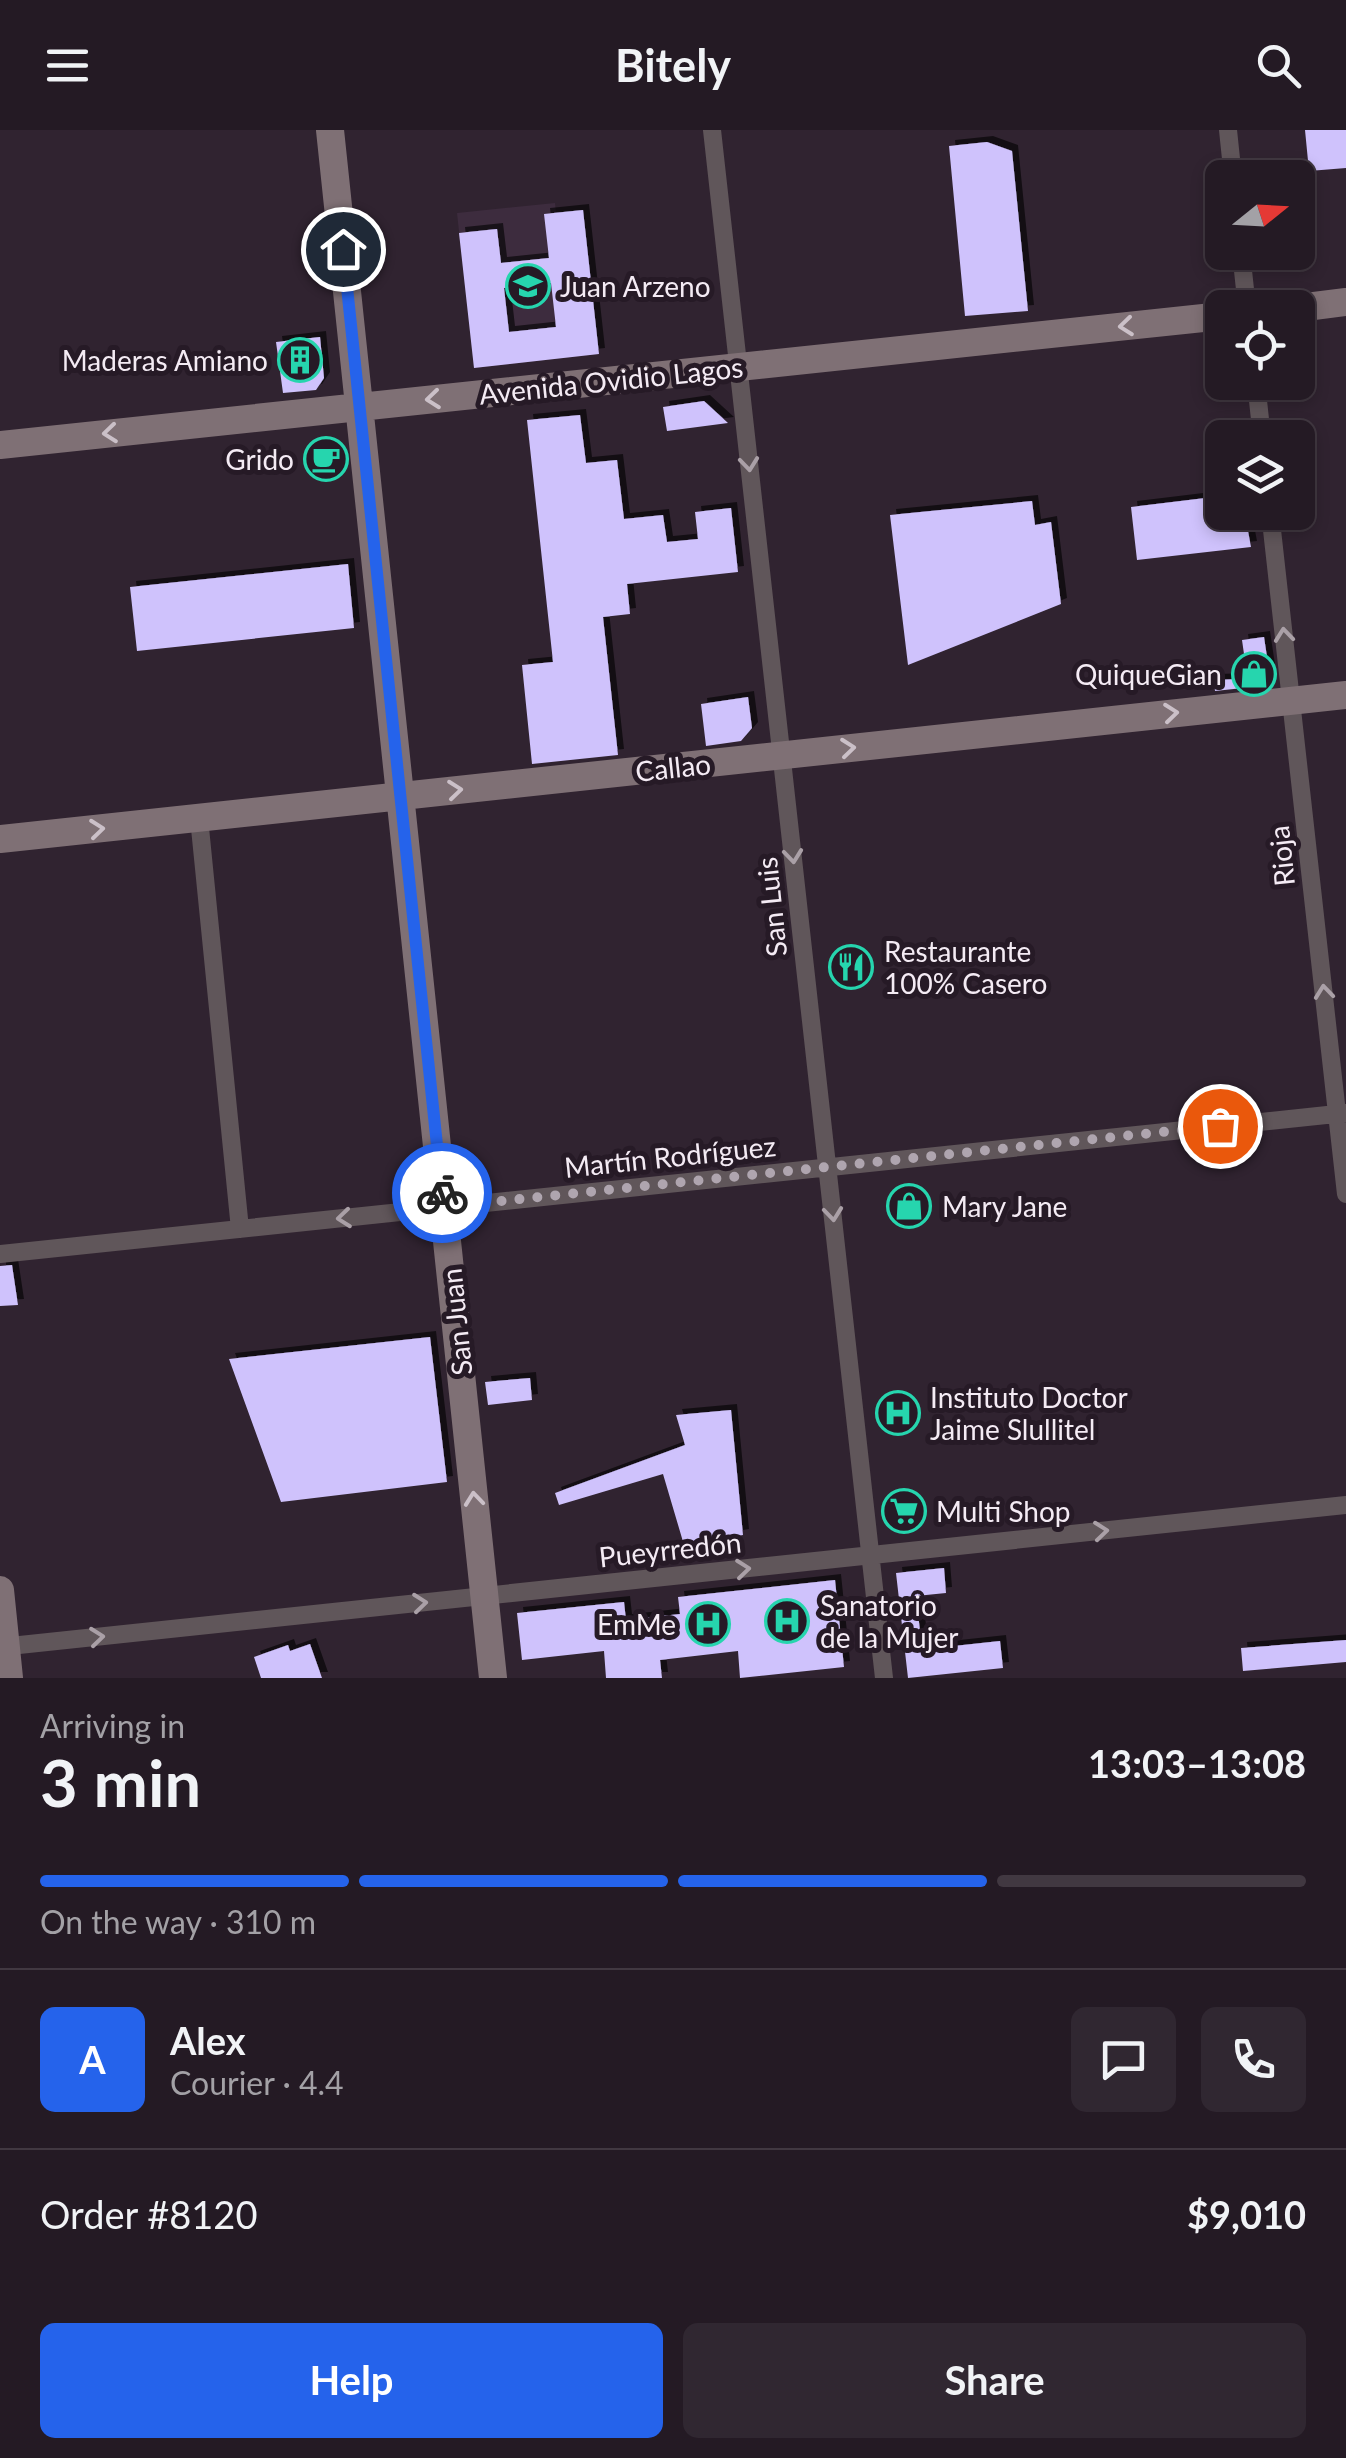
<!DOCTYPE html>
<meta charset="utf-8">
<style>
:root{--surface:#241a24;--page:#302731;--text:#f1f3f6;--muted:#a3a1a6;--line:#413841;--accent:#2563eb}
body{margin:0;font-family:Lato,sans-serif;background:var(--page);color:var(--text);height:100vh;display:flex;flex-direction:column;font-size:38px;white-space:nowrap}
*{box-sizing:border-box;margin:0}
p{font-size:32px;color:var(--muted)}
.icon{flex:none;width:55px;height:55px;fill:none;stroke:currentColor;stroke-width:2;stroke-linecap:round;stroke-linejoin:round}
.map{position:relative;height:1548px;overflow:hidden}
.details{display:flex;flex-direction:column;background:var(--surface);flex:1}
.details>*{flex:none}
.needle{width:65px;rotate:72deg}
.controls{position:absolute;left:1205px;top:30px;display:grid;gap:20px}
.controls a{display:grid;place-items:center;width:110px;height:110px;border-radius:15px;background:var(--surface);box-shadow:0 5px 15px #0003,0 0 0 2px var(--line);font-size:50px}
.pin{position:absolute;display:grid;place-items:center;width:85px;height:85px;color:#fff;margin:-42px;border:5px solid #fff;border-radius:50%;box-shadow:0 2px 10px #0007}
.courier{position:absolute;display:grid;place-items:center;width:100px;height:100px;margin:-50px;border:8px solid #2563eb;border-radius:50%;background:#fff;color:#222;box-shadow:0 2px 12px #0007}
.headline em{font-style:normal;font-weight:700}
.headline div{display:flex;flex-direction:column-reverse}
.headline{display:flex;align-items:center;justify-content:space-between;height:170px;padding:0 40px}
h1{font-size:65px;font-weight:700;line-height:75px}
.bar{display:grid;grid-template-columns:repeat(4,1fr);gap:15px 10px;align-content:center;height:120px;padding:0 40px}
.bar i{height:12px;border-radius:8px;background:var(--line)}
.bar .on{background:var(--accent)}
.bar p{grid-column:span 4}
.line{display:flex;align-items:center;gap:25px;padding:0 40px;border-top:2px solid var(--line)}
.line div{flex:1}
.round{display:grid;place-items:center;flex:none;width:105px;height:105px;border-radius:15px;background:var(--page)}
.button{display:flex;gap:20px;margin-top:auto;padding:20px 40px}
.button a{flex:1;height:115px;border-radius:15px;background:var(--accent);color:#fff;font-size:40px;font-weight:700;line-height:115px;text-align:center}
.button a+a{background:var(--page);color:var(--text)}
header{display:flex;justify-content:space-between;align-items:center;height:130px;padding:0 40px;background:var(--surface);font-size:45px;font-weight:700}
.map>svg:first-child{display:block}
.built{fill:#3d2c3e}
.building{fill:#cfc2fc;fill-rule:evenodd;filter:url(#shadow)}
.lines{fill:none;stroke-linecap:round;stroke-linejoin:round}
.street{stroke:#60565a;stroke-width:18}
.secondary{stroke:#7f7075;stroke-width:28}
.oneway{stroke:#cbc0c8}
.oneway2{stroke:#aaa0a7}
.done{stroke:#afa5af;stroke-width:10;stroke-dasharray:0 18}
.route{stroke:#2563eb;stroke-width:12}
.labels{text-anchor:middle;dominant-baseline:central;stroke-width:10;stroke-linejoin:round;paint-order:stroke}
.poi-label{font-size:28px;fill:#f4ebf4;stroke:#261a26;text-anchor:start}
.street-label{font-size:28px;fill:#f4ebf4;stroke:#261a26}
</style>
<header><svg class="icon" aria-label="menu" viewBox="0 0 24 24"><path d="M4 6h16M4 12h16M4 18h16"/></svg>Bitely<svg class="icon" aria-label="search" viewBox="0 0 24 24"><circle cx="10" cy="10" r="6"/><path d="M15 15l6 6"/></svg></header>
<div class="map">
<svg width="1346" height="1548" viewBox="0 0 1346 1548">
<defs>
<filter id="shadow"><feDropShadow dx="6" dy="-6" stdDeviation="0" flood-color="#0009"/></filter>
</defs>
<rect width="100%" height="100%" fill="#302330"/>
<path class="built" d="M555,73L556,83L583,80L599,224L474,238L457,83Z"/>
<path class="building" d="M1305,0H1346V38L1309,41Z
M987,12L1012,21L1028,181L965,186L949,16Z
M583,80L599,224L474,238L459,103L497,99L501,133L549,128L544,84ZM551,153L556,197L509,202L504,158Z
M320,207L324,248L316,260L283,263L276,212Z
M704,271L728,293L667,301L663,277Z
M580,285L586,333L617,330L624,389L663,385L667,412L698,409L695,382L731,378L738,442L627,454L630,484L603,487L618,625L532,634L522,535L553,532L527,290Z
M1222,366V382H1240L1242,402L1248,401L1251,417L1137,430L1131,377Z
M1032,371L1035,395L1051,392L1061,474L908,535L890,385Z
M348,434L354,498L137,521L130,457Z
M1264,507L1270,547L1262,556L1215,561L1214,550L1238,549L1246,538L1242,510Z
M748,567L752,598L741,611L706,616L701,574Z
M12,1135L18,1175L0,1176V1136Z
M430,1207L447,1352L281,1372L229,1229Z
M530,1248L532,1270L488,1275L485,1252Z
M731,1280L743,1405L684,1415L663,1344L559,1375L555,1363L685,1315L676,1285Z
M944,1438L946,1463L916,1466L920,1501L924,1500L926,1519L1000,1511L1003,1538L908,1548L896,1443Z
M835,1450L844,1537L740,1548L738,1521L660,1530L662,1548H606L604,1521L522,1530L517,1483L624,1472L626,1490L680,1484L678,1467Z
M1346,1510V1532L1243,1541L1241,1518Z
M310,1514L322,1548H261L254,1527L288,1515L290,1521Z"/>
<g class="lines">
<path class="street" d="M712,0L884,1548
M1228,0L1233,48
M1241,122L1247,178
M1256,252L1262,308
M1270,382L1346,1064
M199,688L240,1099
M0,1124L1346,983
M0,1517L1346,1375"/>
<path class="secondary" d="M330,0L493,1548
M1298,178L1346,172
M0,315L1222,186
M0,709L1346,565
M0,1460L9,1548"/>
</g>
<defs><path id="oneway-chevron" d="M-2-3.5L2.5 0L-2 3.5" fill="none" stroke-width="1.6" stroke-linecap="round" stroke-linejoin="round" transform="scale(2.5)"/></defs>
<g class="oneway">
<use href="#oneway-chevron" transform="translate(1126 196) rotate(174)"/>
<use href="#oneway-chevron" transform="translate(433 269) rotate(174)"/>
<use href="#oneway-chevron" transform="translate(110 303) rotate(174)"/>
<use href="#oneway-chevron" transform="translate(1171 583) rotate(-6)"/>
<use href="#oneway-chevron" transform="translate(848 618) rotate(-6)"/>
<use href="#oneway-chevron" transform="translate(455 660) rotate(-6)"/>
<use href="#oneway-chevron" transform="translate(97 699) rotate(-6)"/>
<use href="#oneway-chevron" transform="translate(474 1369) rotate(-96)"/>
</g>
<g class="oneway2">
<use href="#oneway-chevron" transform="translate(749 334) rotate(84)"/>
<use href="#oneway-chevron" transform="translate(1284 505) rotate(-96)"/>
<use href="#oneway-chevron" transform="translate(793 726) rotate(84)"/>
<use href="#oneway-chevron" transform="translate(1324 862) rotate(-96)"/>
<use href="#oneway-chevron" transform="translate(833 1084) rotate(84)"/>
<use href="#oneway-chevron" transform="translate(344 1088) rotate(174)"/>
<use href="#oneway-chevron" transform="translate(1101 1401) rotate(-6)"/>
<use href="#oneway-chevron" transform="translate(743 1439) rotate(-6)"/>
<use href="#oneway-chevron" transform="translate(420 1473) rotate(-6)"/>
<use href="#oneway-chevron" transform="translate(97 1507) rotate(-6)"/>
</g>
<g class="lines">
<path class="done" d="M442,1063L444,1077L1220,996"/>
<path class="route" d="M343,119L442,1063"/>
</g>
<defs>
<g id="school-ring" transform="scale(2.25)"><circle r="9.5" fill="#261a26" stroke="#26d5ae" stroke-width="1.5"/><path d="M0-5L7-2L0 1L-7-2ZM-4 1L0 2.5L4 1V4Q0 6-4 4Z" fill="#26d5ae"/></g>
<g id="building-ring" transform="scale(2.25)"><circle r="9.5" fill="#261a26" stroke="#26d5ae" stroke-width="1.5"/><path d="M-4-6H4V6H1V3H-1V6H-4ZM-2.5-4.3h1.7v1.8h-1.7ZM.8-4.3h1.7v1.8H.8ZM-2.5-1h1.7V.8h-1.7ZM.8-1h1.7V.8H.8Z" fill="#26d5ae"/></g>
<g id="cafe-ring" transform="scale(2.25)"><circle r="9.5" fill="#261a26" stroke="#26d5ae" stroke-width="1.5"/><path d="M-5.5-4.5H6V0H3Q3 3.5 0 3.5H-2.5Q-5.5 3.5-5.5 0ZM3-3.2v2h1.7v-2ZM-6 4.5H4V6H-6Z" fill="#26d5ae"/></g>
<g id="shop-ring" transform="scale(2.25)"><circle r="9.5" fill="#261a26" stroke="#26d5ae" stroke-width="1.5"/><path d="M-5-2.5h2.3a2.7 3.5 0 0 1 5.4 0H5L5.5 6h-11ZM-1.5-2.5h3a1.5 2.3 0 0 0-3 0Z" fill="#26d5ae"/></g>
<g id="restaurant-ring" transform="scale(2.25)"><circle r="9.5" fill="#261a26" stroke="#26d5ae" stroke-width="1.5"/><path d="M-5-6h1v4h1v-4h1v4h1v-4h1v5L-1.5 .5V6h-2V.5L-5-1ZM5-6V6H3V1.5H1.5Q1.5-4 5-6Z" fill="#26d5ae"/></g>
<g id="hospital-ring" transform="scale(2.25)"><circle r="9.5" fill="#261a26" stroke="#26d5ae" stroke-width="1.5"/><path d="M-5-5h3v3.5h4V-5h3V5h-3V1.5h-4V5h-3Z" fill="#26d5ae"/></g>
<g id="supermarket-ring" transform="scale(2.25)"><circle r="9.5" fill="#261a26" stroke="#26d5ae" stroke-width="1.5"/><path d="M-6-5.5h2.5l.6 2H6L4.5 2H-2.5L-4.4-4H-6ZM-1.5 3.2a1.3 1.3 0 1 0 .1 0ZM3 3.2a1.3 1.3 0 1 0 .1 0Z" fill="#26d5ae"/></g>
</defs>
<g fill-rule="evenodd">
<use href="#school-ring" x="528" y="156"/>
<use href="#building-ring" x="300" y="230"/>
<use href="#cafe-ring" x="326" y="329"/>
<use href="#shop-ring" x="1254" y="544"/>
<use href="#restaurant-ring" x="851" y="837"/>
<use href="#shop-ring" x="909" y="1076"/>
<use href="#hospital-ring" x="898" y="1283"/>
<use href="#supermarket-ring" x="904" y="1381"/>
<use href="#hospital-ring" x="787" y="1491"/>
<use href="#hospital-ring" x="708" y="1494"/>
</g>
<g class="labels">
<g class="poi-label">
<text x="560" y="156">Juan Arzeno</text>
<text x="268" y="230" text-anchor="end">Maderas Amiano</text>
<text x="294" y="329" text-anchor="end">Grido</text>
<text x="1222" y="544" text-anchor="end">QuiqueGian</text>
<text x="884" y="821">Restaurante<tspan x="884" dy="32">100% Casero</tspan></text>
<text x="942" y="1076">Mary Jane</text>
<text x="930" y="1267">Instituto Doctor<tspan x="930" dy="32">Jaime Slullitel</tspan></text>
<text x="936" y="1381">Multi Shop</text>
<text x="820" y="1475">Sanatorio<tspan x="820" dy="32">de la Mujer</tspan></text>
<text x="676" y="1494" text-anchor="end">EmMe</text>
</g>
<g class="street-label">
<text transform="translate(611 250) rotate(-6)">Avenida Ovidio Lagos</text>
<text transform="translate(673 637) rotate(-6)">Callao</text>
<text transform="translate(1281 726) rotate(-96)">Rioja</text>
<text transform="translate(771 777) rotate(-96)">San Luis</text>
<text transform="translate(670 1026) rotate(-6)">Martín Rodríguez</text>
<text transform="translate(456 1192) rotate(-96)">San Juan</text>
<text transform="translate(670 1419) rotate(-6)">Pueyrredón</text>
</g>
</g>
</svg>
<div class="controls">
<a><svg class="needle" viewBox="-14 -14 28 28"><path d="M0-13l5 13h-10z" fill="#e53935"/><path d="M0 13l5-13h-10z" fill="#a3a1a6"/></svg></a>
<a><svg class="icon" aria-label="locate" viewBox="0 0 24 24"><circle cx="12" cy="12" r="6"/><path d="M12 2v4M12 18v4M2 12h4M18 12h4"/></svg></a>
<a><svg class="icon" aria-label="layers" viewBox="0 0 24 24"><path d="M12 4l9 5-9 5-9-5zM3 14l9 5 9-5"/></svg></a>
</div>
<div class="pin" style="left:1220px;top:996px;background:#ea580c"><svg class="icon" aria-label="bag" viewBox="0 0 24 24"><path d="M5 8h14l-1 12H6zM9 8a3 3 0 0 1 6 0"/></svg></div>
<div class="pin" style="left:343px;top:119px;background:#1f2937"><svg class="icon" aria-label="home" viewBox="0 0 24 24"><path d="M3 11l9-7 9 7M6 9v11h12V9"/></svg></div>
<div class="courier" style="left:442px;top:1063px"><svg class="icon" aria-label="bike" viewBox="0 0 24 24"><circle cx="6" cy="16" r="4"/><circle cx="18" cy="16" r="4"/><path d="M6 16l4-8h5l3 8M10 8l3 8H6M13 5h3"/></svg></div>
</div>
<section class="details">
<div class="headline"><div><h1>3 min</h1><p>Arriving in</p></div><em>13:03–13:08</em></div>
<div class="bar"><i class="on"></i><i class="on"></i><i class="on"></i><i></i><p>On the way · 310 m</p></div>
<div class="line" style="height:180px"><b class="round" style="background:var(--accent);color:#fff">A</b><div><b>Alex</b><p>Courier · 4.4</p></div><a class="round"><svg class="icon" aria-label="chat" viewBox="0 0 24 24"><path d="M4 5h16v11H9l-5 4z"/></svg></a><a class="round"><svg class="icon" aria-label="phone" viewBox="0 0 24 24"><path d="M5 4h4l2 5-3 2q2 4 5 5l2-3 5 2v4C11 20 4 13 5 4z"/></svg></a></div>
<div class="line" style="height:130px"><div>Order #8120</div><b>$9,010</b></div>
<div class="button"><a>Help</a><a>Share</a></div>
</section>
